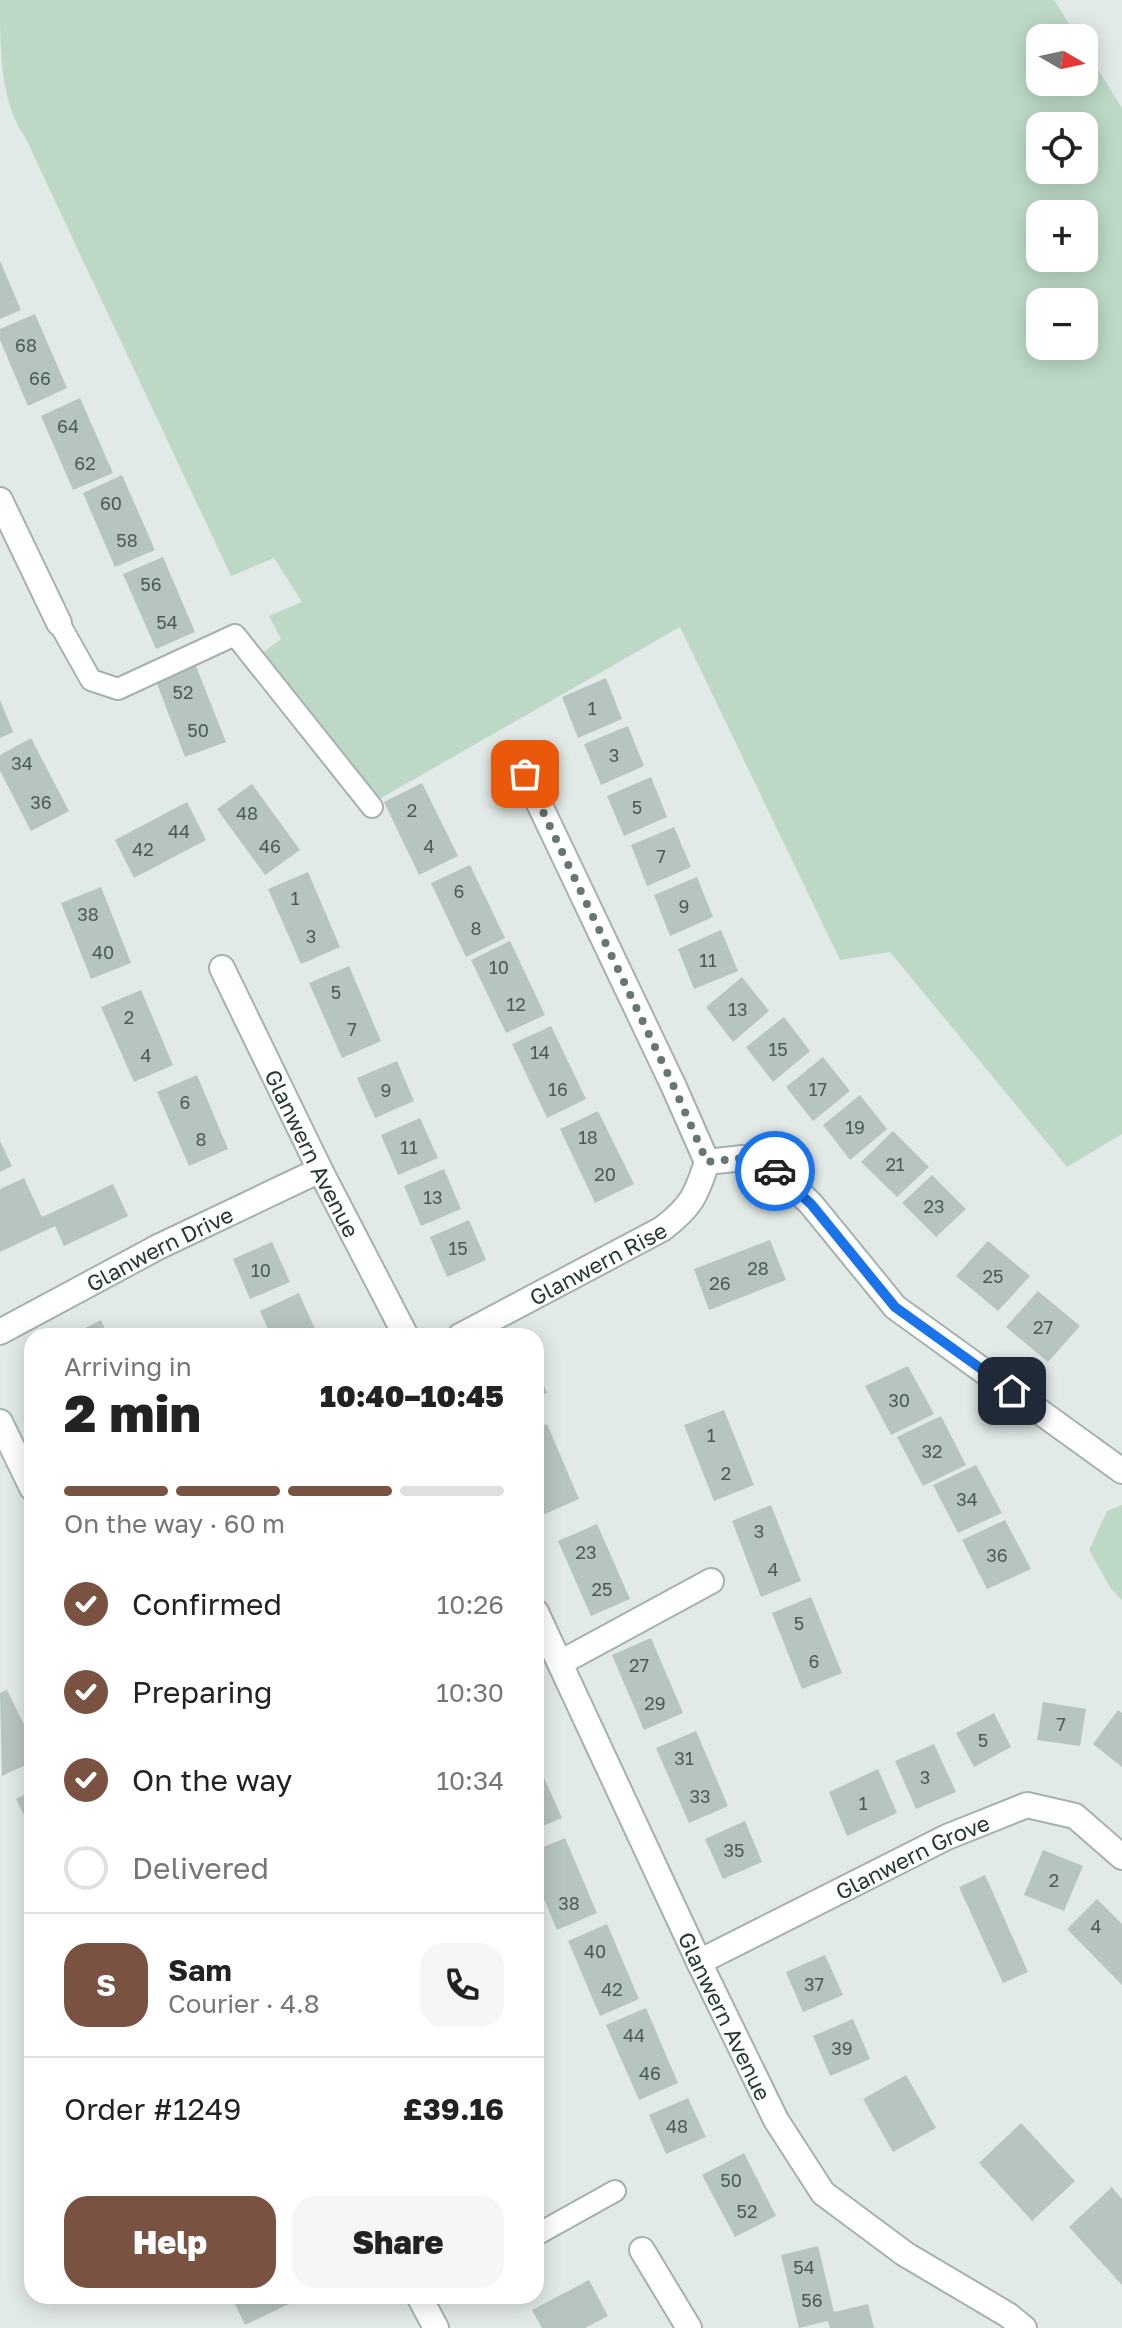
<!DOCTYPE html>
<meta charset="utf-8">
<style>
:root{--surface:#fff;--page:#f6f6f6;--text:#222;--muted:#767676;--line:#e0e0e0;--accent:#795241}
body{margin:0;font-family:"Golos Text",sans-serif;background:var(--page);color:var(--text);height:100vh;display:flex;flex-direction:column;font-size:30px;white-space:nowrap}
*{box-sizing:border-box;margin:0}
p{font-size:26px;color:var(--muted)}
.icon{flex:none;width:44px;height:44px;fill:none;stroke:currentColor;stroke-width:2;stroke-linecap:round;stroke-linejoin:round}
.map{position:relative;flex:1;overflow:hidden}
.panel{position:absolute;left:24px;top:1328px;width:520px;height:976px;display:flex;flex-direction:column;background:var(--surface);border-radius:24px;box-shadow:0 4px 20px #0003}
.panel>*{flex:none}
.needle{width:52px;rotate:99deg}
.fabs{position:absolute;left:1026px;top:24px;display:grid;gap:16px}
.fabs a{display:grid;place-items:center;width:72px;height:72px;border-radius:16px;background:var(--surface);box-shadow:0 4px 20px #0003;font-size:40px}
.pin{position:absolute;display:grid;place-items:center;width:68px;height:68px;color:#fff;margin:-34px;border-radius:16px;box-shadow:0 4px 12px #0006}
.courier{position:absolute;display:grid;place-items:center;width:80px;height:80px;margin:-40px;border:6px solid #1a73e8;border-radius:50%;background:#fff;color:#222;box-shadow:0 2px 10px #0007}
.overview em{font-style:normal;font-weight:800}
.overview div{display:flex;flex-direction:column-reverse}
.overview{display:flex;align-items:center;justify-content:space-between;height:136px;padding:0 40px}
h1{font-size:52px;font-weight:800;line-height:60px}
.bar{display:grid;grid-template-columns:repeat(4,1fr);gap:12px 8px;align-content:center;height:96px;padding:0 40px}
.bar i{height:10px;border-radius:6px;background:var(--line)}
.bar .current{background:var(--accent)}
.bar p{grid-column:span 4}
.line{display:flex;align-items:center;gap:20px;padding:0 40px;border-top:2px solid var(--line)}
.line div{flex:1}
.round{display:grid;place-items:center;flex:none;width:84px;height:84px;border-radius:24px;background:var(--page)}
ol{padding:0 40px;list-style:none}
li{display:flex;align-items:center;gap:24px;height:88px}
li p{margin-inline-start:auto}
li .icon{padding:8px;border-radius:50%;background:var(--accent);color:#fff;stroke-width:4}
li:last-child{color:var(--muted)}
li i{width:44px;height:44px;border:4px solid var(--line);border-radius:50%}
.cta{display:flex;gap:16px;margin-top:auto;padding:16px 40px}
.cta a{flex:1;height:92px;border-radius:24px;background:var(--accent);color:#fff;font-size:32px;font-weight:800;line-height:92px;text-align:center}
.cta a+a{background:var(--page);color:var(--text)}
.map>svg:first-child{display:block}
.green{fill:#bdd9c6;fill-rule:evenodd}
.building{fill:#b7c5c0}
.lines{fill:none;stroke-linecap:round;stroke-linejoin:round}
.service-casing{stroke:#a5b1ae;stroke-width:24}
.minor-casing{stroke:#a5b1ae;stroke-width:28}
.secondary-casing{stroke:#a2b5af;stroke-width:28}
.service{stroke:#fff;stroke-width:20}
.minor{stroke:#fff;stroke-width:24}
.secondary{stroke:#fff;stroke-width:24}
.done{stroke:#667773;stroke-width:8;stroke-dasharray:0 14.4}
.route{stroke:#1a73e8;stroke-width:10}
.labels{text-anchor:middle;dominant-baseline:central;stroke-width:8;stroke-linejoin:round;paint-order:stroke}
.number-label{font-size:18px;fill:#495c58}
.street-label{font-size:22px;fill:#243935;stroke:#f2f7f5}
</style>
<div class="map">
<svg width="1122" height="2328" viewBox="0 0 1122 2328">
<rect width="100%" height="100%" fill="#e2eae7"/>
<path class="green" d="M0,0H1054L1078,38H1040V82H1084V47L1122,108V1134L1067,1167L890,952L840,960L680,627L369,805L253,660L281,639L269,616L302,602L274,558L231,576L25,137C0,102 0,47 0,0ZM1040,126H1084V170H1040ZM1040,214H1084V258H1040ZM1040,302H1084V346H1040Z
M1122,1505V1600L1111,1589L1089,1550L1107,1511Z"/>
<path class="building" d="M0,261L21,310L0,319Z
M35,314L67,388L28,406L0,340V329Z
M80,398L113,473L73,490L41,416Z
M122,475L155,550L115,567L83,493Z
M163,557L195,632L156,649L123,574Z
M196,666L226,742L185,757L156,681Z
M606,678L622,719L578,738L562,697Z
M0,700L13,732L0,738Z
M628,726L644,766L601,785L584,744Z
M31,738L69,811L31,831L0,771V755Z
M651,777L667,817L624,836L607,796Z
M422,783L458,856L419,875L384,802Z
M252,784L300,850L265,875L217,809Z
M187,802L206,840L134,878L115,840Z
M674,827L691,867L647,886L631,845Z
M470,865L505,938L466,957L431,883Z
M308,872L340,947L301,964L268,889Z
M697,877L713,917L670,936L654,895Z
M101,887L131,963L91,979L61,903Z
M721,930L738,971L694,989L678,949Z
M510,941L545,1015L506,1033L471,960Z
M349,966L381,1041L342,1058L309,983Z
M742,977L769,1011L733,1042L706,1007Z
M141,990L173,1065L134,1082L101,1007Z
M784,1017L810,1051L773,1082L746,1047Z
M551,1026L586,1099L547,1118L512,1044Z
M823,1057L850,1091L813,1121L786,1087Z
M397,1061L414,1101L375,1118L357,1078Z
M197,1075L228,1149L189,1166L157,1092Z
M860,1095L887,1129L850,1160L823,1125Z
M598,1111L634,1184L595,1203L560,1129Z
M420,1118L438,1158L398,1175L381,1135Z
M893,1131L929,1167L897,1197L861,1162Z
M0,1141L12,1166L0,1172Z
M444,1169L461,1209L421,1226L404,1186Z
M932,1175L966,1209L936,1237L902,1203Z
M24,1178L42,1217L113,1184L128,1216L64,1246L55,1226L0,1252V1189Z
M469,1220L486,1260L447,1277L430,1237Z
M770,1240L786,1280L709,1310L694,1269Z
M988,1241L1030,1276L998,1311L956,1276Z
M272,1242L290,1282L250,1299L233,1259Z
M1038,1291L1080,1326L1048,1362L1006,1327Z
M299,1293L318,1336H271L260,1311Z
M101,1320L108,1336H69Z
M908,1366L934,1414L891,1435L865,1386Z
M536,1367L547,1393L536,1397Z
M724,1410L754,1485L714,1501L684,1425Z
M941,1416L966,1465L923,1486L897,1437Z
M547,1424L579,1499L540,1516L536,1507V1429Z
M976,1465L1002,1513L958,1533L933,1485Z
M771,1505L801,1581L761,1597L732,1521Z
M1005,1520L1031,1569L987,1589L962,1540Z
M597,1524L630,1599L591,1616L558,1541Z
M811,1597L842,1673L802,1689L772,1613Z
M651,1638L683,1713L644,1730L612,1655Z
M7,1690L32,1741V1762L2,1776L0,1693Z
M1043,1702L1086,1709L1080,1746L1037,1740Z
M1118,1710L1122,1713V1767L1093,1744Z
M994,1713L1011,1747L974,1767L956,1733Z
M696,1731L728,1806L689,1823L656,1748Z
M934,1744L956,1792L916,1809L895,1761Z
M878,1769L897,1813L847,1836L829,1792Z
M544,1778L562,1818L536,1829V1782Z
M32,1791V1831L16,1799Z
M745,1821L762,1862L723,1879L705,1839Z
M565,1838L597,1913L557,1930L536,1880V1850Z
M1043,1850L1083,1866L1064,1911L1024,1895Z
M985,1875L1028,1972L1003,1983L959,1887Z
M1097,1899L1122,1924V1985L1067,1929Z
M607,1924L639,1999L600,2016L568,1941Z
M825,1955L843,1995L803,2012L786,1972Z
M646,2008L678,2083L639,2100L606,2025Z
M853,2019L870,2059L830,2076L813,2036Z
M906,2075L936,2128L893,2152L863,2099Z
M688,2098L706,2137L666,2154L649,2115Z
M1021,2123L1075,2181L1032,2221L979,2163Z
M744,2153L776,2216L735,2237L702,2175Z
M1112,2187L1122,2199V2285L1069,2227Z
M818,2246L834,2312L868,2304L874,2328H830L828,2321L799,2328L781,2255Z
M589,2280L608,2316L585,2328H542L532,2310Z
M231,2296H287L291,2303L245,2325Z"/>
<g class="lines">
<g class="service-casing">
<path id="service" d="M59,623L91,680L118,689L235,635L372,807
M536,2235L615,2191"/>
</g>
<g class="minor-casing">
<g id="minor">
<path d="M0,500L59,623"/>
<path d="M525,774L674,1087L707,1162"/>
<path id="s1" d="M222,968L320,1170L406,1336"/>
<path id="s2" d="M0,1332L158,1247L320,1170"/>
<path id="s3" d="M460,1336L662,1229C691,1207 696,1196 707,1162L743,1158L778,1172L811,1204L895,1307L1122,1471"/>
<path id="s4" d="M536,1612L699,1962L776,2120L823,2193L905,2254L1008,2315L1024,2328"/>
<path d="M560,1663L711,1581"/>
<path id="s5" d="M699,1962L947,1837L1027,1805L1075,1816L1122,1857"/>
<path d="M642,2250L689,2328"/>
</g>
</g>
<g class="secondary-casing">
<path id="secondary" d="M0,1422L32,1488
M419,2296L436,2328"/>
</g>
<use href="#service" class="service"/>
<use href="#minor" class="minor"/>
<use href="#secondary" class="secondary"/>
</g>
<g class="lines">
<path class="done" d="M525,774L674,1087L707,1162L743,1158L775,1171"/>
<path class="route" d="M775,1171L811,1204L895,1307L1012,1391"/>
</g>
<g class="labels">
<g class="number-label">
<text x="26" y="345">68</text>
<text x="40" y="378">66</text>
<text x="68" y="426">64</text>
<text x="85" y="463">62</text>
<text x="111" y="503">60</text>
<text x="127" y="540">58</text>
<text x="151" y="584">56</text>
<text x="167" y="622">54</text>
<text x="183" y="692">52</text>
<text x="592" y="708">1</text>
<text x="198" y="730">50</text>
<text x="614" y="755">3</text>
<text x="22" y="763">34</text>
<text x="41" y="802">36</text>
<text x="637" y="807">5</text>
<text x="412" y="810">2</text>
<text x="247" y="813">48</text>
<text x="179" y="831">44</text>
<text x="270" y="846">46</text>
<text x="429" y="846">4</text>
<text x="143" y="849">42</text>
<text x="661" y="856">7</text>
<text x="459" y="891">6</text>
<text x="295" y="898">1</text>
<text x="684" y="906">9</text>
<text x="88" y="914">38</text>
<text x="476" y="928">8</text>
<text x="311" y="936">3</text>
<text x="103" y="952">40</text>
<text x="708" y="960">11</text>
<text x="499" y="967">10</text>
<text x="336" y="992">5</text>
<text x="516" y="1004">12</text>
<text x="738" y="1009">13</text>
<text x="129" y="1017">2</text>
<text x="352" y="1029">7</text>
<text x="778" y="1049">15</text>
<text x="540" y="1052">14</text>
<text x="146" y="1055">4</text>
<text x="558" y="1089">16</text>
<text x="818" y="1089">17</text>
<text x="386" y="1090">9</text>
<text x="185" y="1102">6</text>
<text x="855" y="1127">19</text>
<text x="588" y="1137">18</text>
<text x="201" y="1139">8</text>
<text x="409" y="1147">11</text>
<text x="895" y="1164">21</text>
<text x="605" y="1174">20</text>
<text x="433" y="1197">13</text>
<text x="934" y="1206">23</text>
<text x="458" y="1248">15</text>
<text x="758" y="1268">28</text>
<text x="261" y="1270">10</text>
<text x="993" y="1276">25</text>
<text x="720" y="1283">26</text>
<text x="1043" y="1327">27</text>
<text x="899" y="1400">30</text>
<text x="711" y="1435">1</text>
<text x="932" y="1451">32</text>
<text x="726" y="1473">2</text>
<text x="967" y="1499">34</text>
<text x="759" y="1531">3</text>
<text x="586" y="1552">23</text>
<text x="997" y="1555">36</text>
<text x="773" y="1569">4</text>
<text x="602" y="1589">25</text>
<text x="799" y="1623">5</text>
<text x="814" y="1661">6</text>
<text x="639" y="1665">27</text>
<text x="655" y="1703">29</text>
<text x="1061" y="1724">7</text>
<text x="983" y="1740">5</text>
<text x="684" y="1758">31</text>
<text x="925" y="1777">3</text>
<text x="700" y="1796">33</text>
<text x="863" y="1803">1</text>
<text x="734" y="1850">35</text>
<text x="1054" y="1880">2</text>
<text x="569" y="1903">38</text>
<text x="1096" y="1926">4</text>
<text x="595" y="1951">40</text>
<text x="814" y="1984">37</text>
<text x="612" y="1989">42</text>
<text x="634" y="2035">44</text>
<text x="842" y="2048">39</text>
<text x="650" y="2073">46</text>
<text x="677" y="2126">48</text>
<text x="731" y="2180">50</text>
<text x="747" y="2211">52</text>
<text x="804" y="2267">54</text>
<text x="812" y="2300">56</text>
</g>
<g class="street-label">
<text stroke="none"><textPath href="#s1" startOffset="206">Glanwern Avenue</textPath></text>
<text stroke="none"><textPath href="#s2" startOffset="180">Glanwern Drive</textPath></text>
<text stroke="none"><textPath href="#s3" startOffset="156">Glanwern Rise</textPath></text>
<text stroke="none"><textPath href="#s5" startOffset="238">Glanwern Grove</textPath></text>
<text stroke="none"><textPath href="#s4" startOffset="446">Glanwern Avenue</textPath></text>
</g>
</g>
</svg>
<div class="fabs">
<a><svg class="needle" viewBox="-14 -14 28 28"><path d="M0-13l5 13h-10z" fill="#e53935"/><path d="M0 13l5-13h-10z" fill="#767676"/></svg></a>
<a><svg class="icon" aria-label="locate" viewBox="0 0 24 24"><circle cx="12" cy="12" r="6"/><path d="M12 2v4M12 18v4M2 12h4M18 12h4"/></svg></a>
<a>+</a>
<a>−</a>
</div>
<div class="pin" style="left:525px;top:774px;background:#ea580c"><svg class="icon" aria-label="bag" viewBox="0 0 24 24"><path d="M5 8h14l-1 12H6zM9 8a3 3 0 0 1 6 0"/></svg></div>
<div class="pin" style="left:1012px;top:1391px;background:#1f2937"><svg class="icon" aria-label="home" viewBox="0 0 24 24"><path d="M3 11l9-7 9 7M6 9v11h12V9"/></svg></div>
<div class="courier" style="left:775px;top:1171px"><svg class="icon" aria-label="car" viewBox="0 0 24 24"><path d="M5 17H2v-5l4-1 3-4h7l3 4 3 1v5h-3M9 17h6M6 11h13"/><circle cx="7" cy="17" r="2"/><circle cx="17" cy="17" r="2"/></svg></div>
<section class="panel">
<div class="overview"><div><h1>2 min</h1><p>Arriving in</p></div><em>10:40–10:45</em></div>
<div class="bar"><i class="current"></i><i class="current"></i><i class="current"></i><i></i><p>On the way · 60 m</p></div>
<ol>
<li><svg class="icon" aria-label="check" viewBox="0 0 24 24"><path d="M5 12l5 5 9-10"/></svg>Confirmed<p>10:26</p></li>
<li><svg class="icon" aria-label="check" viewBox="0 0 24 24"><path d="M5 12l5 5 9-10"/></svg>Preparing<p>10:30</p></li>
<li><svg class="icon" aria-label="check" viewBox="0 0 24 24"><path d="M5 12l5 5 9-10"/></svg>On the way<p>10:34</p></li>
<li><i></i>Delivered</li>
</ol>
<div class="line" style="height:144px"><b class="round" style="background:var(--accent);color:#fff">S</b><div><b>Sam</b><p>Courier · 4.8</p></div><a class="round"><svg class="icon" aria-label="phone" viewBox="0 0 24 24"><path d="M5 4h4l2 5-3 2q2 4 5 5l2-3 5 2v4C11 20 4 13 5 4z"/></svg></a></div>
<div class="line" style="height:104px"><div>Order #1249</div><b>£39.16</b></div>
<div class="cta"><a>Help</a><a>Share</a></div>
</section>
</div>
